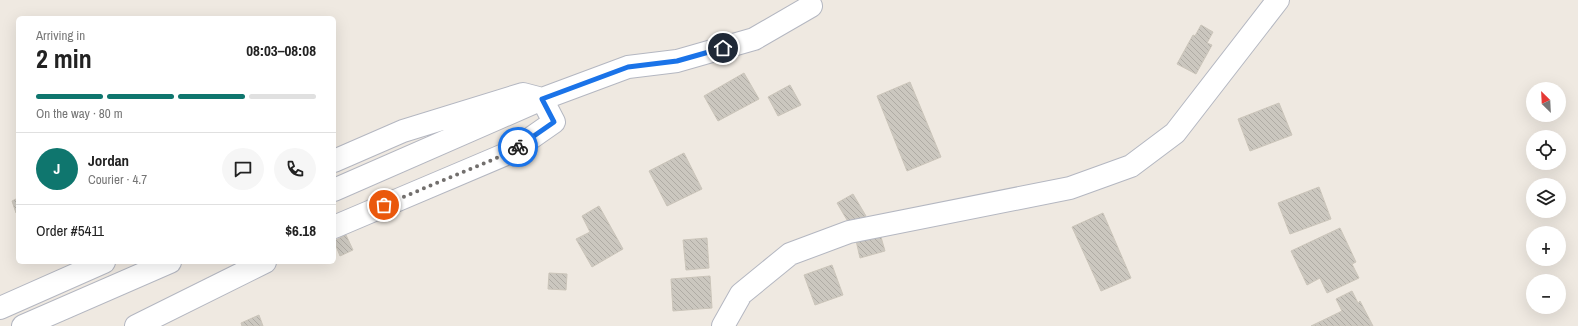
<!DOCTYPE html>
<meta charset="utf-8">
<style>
:root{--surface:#fff;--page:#f6f6f6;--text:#222;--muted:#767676;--line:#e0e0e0;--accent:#0f766e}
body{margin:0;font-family:"Archivo Narrow",sans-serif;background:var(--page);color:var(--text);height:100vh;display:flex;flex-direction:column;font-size:15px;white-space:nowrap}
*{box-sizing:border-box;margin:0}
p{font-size:13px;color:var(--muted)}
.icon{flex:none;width:22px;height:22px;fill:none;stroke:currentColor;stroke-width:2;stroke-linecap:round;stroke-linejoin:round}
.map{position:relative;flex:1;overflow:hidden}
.drawer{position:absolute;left:16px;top:16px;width:320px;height:248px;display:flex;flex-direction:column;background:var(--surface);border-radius:6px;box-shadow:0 4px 16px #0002}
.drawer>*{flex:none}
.needle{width:26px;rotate:336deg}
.tools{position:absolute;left:1526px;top:82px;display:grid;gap:8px}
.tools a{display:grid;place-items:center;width:40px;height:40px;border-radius:50%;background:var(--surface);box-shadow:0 4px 16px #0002;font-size:20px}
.pin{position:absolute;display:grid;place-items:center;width:34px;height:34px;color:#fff;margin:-17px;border:2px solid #fff;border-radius:50%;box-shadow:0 1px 4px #0007}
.courier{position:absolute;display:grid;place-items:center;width:40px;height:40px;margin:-20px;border:3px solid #1a73e8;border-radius:50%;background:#fff;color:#222;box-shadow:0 1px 5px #0007}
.head em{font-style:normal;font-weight:800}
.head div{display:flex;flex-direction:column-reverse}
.head{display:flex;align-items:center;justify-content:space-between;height:68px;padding:0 20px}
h1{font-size:26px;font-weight:800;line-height:30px}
.bar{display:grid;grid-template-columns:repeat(4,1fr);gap:6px 4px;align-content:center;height:48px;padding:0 20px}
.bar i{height:5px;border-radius:3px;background:var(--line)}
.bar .selected{background:var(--accent)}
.bar p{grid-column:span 4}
.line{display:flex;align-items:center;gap:10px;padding:0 20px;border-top:1px solid var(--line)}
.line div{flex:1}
.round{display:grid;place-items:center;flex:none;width:42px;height:42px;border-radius:21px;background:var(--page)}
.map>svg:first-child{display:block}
.building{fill:url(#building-back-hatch);stroke:#cbc5ba}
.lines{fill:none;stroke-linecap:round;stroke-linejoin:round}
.minor-casing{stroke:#b4b7c1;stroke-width:24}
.minor{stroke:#fff;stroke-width:22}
.done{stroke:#726f6d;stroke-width:4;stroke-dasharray:0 7.2}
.route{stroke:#1a73e8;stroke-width:5}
</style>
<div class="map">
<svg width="1578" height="326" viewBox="0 0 1578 326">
<defs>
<pattern id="building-back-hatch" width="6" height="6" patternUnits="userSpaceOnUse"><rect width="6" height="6" fill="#cbc7bf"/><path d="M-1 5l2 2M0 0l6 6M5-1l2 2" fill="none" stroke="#afaba4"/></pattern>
</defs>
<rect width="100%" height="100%" fill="#efe9e1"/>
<path class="building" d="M1201,25L1213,32L1207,43L1212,45L1196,74L1177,64L1193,35L1195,36Z
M744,73L759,99L718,121L704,96Z
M910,82L941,157L907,171L877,96Z
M790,85L801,105L778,116L768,97Z
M1279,103L1292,135L1250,151L1238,119Z
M684,153L702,189L667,206L649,171Z
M1319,187L1331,219L1290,234L1278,203Z
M853,194L866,216L850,225L837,203Z
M18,198V212L16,213L12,201Z
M599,206L623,249L592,267L576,239L590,232L582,216Z
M1103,213L1131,278L1101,291L1072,227Z
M1340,228L1356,262L1352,264L1359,278L1327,293L1320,278L1307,285L1291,251Z
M879,230L885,251L860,258L855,236Z
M346,235L353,250L340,256L334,241Z
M707,238L709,268L686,270L683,240Z
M832,265L843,295L815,305L804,275Z
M549,273L567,274L566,290L548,289Z
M710,276L712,308L673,311L671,279Z
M1352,291L1358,303L1360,301L1373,326H1311L1342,311L1336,299Z
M259,315L263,326H242L241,323Z"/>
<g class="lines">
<g class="minor-casing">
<path id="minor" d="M334,161L403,131L523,94L542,99L554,122L511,152L334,227
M334,190L542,99L628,67L677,61L754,39L811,6
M0,308L104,262
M23,326L170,262
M136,326L265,262
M723,326L741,294L790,254L849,232L1070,188L1131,166L1175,133L1278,0"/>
</g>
<use href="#minor" class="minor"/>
</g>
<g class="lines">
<path class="done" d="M384,205L511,152L518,147"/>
<path class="route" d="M518,147L554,122L542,99L628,67L677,61L723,48"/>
</g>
</svg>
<div class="tools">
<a><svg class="needle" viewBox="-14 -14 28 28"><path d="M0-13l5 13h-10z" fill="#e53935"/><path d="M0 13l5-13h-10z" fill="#767676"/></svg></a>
<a><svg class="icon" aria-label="locate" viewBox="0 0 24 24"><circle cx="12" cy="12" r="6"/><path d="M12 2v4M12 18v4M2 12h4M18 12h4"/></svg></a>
<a><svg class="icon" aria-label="layers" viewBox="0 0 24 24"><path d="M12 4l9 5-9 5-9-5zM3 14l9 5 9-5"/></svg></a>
<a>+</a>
<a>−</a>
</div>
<div class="pin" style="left:384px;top:205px;background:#ea580c"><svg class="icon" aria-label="bag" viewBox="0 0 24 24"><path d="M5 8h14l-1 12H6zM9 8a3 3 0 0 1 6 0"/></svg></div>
<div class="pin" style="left:723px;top:48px;background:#1f2937"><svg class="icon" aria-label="home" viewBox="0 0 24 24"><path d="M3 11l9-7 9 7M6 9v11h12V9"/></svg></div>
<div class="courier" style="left:518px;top:147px"><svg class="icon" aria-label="bike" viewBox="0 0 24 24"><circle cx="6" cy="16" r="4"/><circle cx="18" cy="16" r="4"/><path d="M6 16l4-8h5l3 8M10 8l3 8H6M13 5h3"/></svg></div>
<section class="drawer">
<div class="head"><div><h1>2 min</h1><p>Arriving in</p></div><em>08:03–08:08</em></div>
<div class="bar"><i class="selected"></i><i class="selected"></i><i class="selected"></i><i></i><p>On the way · 80 m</p></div>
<div class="line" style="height:72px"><b class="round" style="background:var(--accent);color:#fff">J</b><div><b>Jordan</b><p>Courier · 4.7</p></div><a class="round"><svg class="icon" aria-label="chat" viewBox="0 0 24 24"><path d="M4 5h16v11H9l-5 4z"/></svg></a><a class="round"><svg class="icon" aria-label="phone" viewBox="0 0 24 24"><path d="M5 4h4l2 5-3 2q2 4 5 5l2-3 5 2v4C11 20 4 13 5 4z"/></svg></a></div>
<div class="line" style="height:52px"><div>Order #5411</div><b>$6.18</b></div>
</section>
</div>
